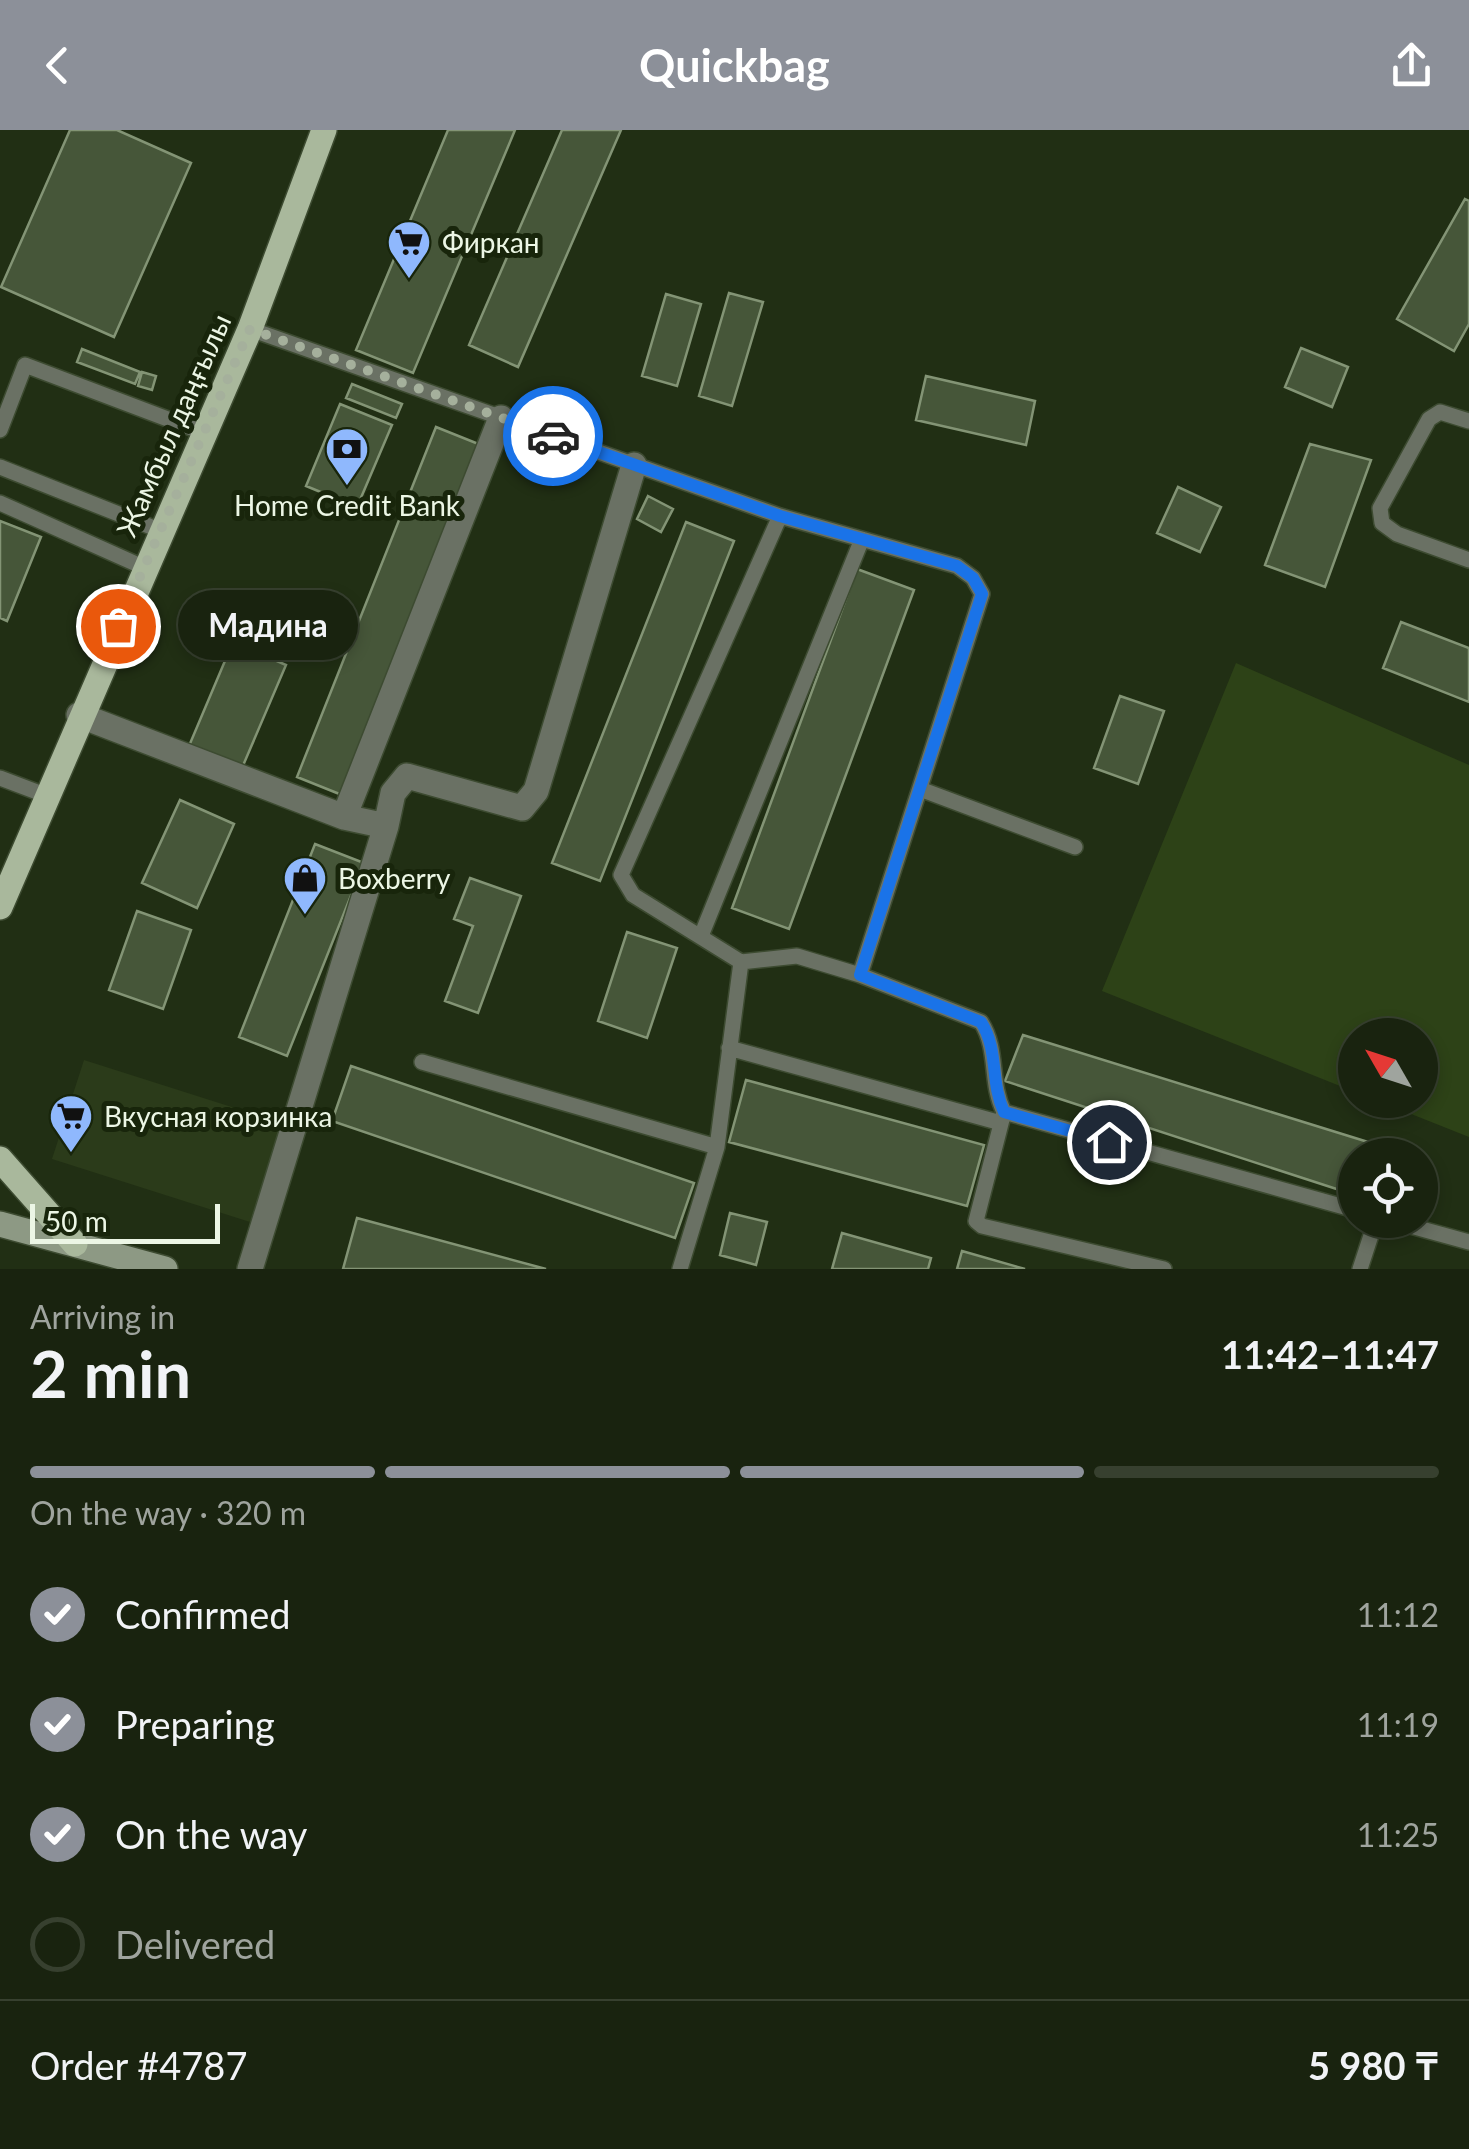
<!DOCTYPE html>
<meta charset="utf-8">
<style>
:root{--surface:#19230f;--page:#222b18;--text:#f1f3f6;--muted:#9fa49e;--line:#37402f;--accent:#8c9099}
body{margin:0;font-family:Lato,sans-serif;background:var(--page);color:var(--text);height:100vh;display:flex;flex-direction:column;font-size:38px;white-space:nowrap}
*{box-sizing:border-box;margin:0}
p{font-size:32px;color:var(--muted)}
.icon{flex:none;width:55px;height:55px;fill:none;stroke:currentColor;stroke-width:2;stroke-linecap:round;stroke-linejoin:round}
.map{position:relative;height:1139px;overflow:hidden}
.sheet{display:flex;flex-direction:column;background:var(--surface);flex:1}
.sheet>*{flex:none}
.needle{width:65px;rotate:309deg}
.buttons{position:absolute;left:1338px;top:888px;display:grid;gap:20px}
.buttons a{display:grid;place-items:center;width:100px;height:100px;border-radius:50%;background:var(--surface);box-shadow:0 5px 15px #0003,0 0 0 2px var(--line);font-size:50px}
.scale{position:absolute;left:30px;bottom:25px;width:190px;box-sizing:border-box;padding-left:10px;border:5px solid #ecf6e5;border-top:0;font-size:28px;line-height:35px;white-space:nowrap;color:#ecf6e5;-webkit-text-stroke:8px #18250b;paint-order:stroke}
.pin{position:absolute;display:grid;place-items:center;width:85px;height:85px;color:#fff;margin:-42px;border:5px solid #fff;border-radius:50%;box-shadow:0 2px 10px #0007}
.courier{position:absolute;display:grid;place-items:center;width:100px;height:100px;margin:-50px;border:8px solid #1a73e8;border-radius:50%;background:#fff;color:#222;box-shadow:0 2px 12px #0007}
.bubble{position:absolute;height:70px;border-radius:35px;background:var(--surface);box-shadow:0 5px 15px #0003,0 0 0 2px var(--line);font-size:32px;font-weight:700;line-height:70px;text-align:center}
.summary em{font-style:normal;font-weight:700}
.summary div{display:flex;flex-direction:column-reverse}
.summary{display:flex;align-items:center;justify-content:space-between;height:170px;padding:0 30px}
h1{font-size:65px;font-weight:700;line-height:75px}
.bar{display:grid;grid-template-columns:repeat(4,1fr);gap:15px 10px;align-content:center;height:120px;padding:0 30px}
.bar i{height:12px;border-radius:8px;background:var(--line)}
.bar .current{background:var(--accent)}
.bar p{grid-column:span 4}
.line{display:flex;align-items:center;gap:25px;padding:0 30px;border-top:2px solid var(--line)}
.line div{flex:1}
ol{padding:0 30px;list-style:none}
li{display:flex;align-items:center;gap:30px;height:110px}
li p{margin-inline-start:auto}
li .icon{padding:10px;border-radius:50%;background:var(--accent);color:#fff;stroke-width:4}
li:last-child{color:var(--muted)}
li i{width:55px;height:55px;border:5px solid var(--line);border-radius:50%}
header{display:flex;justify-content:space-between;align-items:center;height:130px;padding:0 30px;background:var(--accent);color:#fff;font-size:45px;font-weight:700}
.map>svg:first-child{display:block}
.built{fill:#2b3b1a}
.pitch{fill:#2d4217}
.building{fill:#465639;stroke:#839475;stroke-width:2.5}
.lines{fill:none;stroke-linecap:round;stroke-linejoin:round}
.lane-casing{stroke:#3d4b31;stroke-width:18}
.street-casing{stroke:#3d4b31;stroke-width:28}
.secondary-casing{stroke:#3d4b31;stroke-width:28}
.primary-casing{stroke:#3d4b31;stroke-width:28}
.lane{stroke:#6a7164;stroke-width:15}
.street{stroke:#6a7164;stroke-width:25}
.secondary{stroke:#8d9984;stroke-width:25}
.primary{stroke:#a9b89c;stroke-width:25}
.done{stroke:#a5b09c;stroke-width:10;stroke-dasharray:0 18}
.route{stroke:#1a73e8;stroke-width:12}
.labels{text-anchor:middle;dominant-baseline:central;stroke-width:10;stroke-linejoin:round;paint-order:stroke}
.poi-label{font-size:28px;fill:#ecf6e5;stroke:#18250b;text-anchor:start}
.street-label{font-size:28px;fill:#ecf6e5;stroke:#18250b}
</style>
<header><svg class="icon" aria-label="back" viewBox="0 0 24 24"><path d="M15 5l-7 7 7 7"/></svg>Quickbag<svg class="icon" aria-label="share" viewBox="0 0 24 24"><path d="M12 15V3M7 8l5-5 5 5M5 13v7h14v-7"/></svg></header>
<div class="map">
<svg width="1469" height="1139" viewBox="0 0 1469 1139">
<rect width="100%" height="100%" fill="#212f14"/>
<path class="built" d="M84,930L282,993L250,1092L52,1029Z"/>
<path class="pitch" d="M1236,533L1469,635V1007L1376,970H1420V905H1355V962L1102,861Z"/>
<path class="building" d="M70,0H117L191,33L114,207L1,157Z
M448,0H515L413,243L356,220Z
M562,0H621L518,237L469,215Z
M1465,69L1469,71V194L1454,221L1397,189Z
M729,163L763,172L732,276L699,266Z
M666,164L701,174L677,256L642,246Z
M1301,218L1348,237L1332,277L1285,257Z
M82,219L140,242L135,254L77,232Z
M142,242L156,246L152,260L138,256Z
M926,246L1035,271L1026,315L916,290Z
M352,254L402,274L396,288L346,268Z
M340,274L392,295L357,377L306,356Z
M436,297L481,315L342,665L297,647Z
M1310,314L1371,330L1325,457L1265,435Z
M1178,357L1221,377L1200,422L1157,403Z
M648,366L673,379L661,402L637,389Z
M0,391L41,407L7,491L0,488Z
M686,392L734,411L600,751L552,733Z
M857,439L914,460L789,799L732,778Z
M1401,492L1469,518V572L1383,538Z
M233,512L286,535L239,645L186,623Z
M1120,566L1164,581L1138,654L1094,638Z
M180,670L234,694L197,778L142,753Z
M315,714L364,733L287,926L239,907Z
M470,748L521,766L478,883L445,871L473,796L454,789Z
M137,781L191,800L163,879L109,860Z
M627,802L677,818L647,908L598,891Z
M1023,905L1410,1025H1355V1065L1005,951Z
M351,936L694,1053L675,1108L332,991Z
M746,950L984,1015L967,1076L729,1012Z
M730,1083L767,1092L756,1135L720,1125Z
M357,1088L546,1139H343Z
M842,1103L931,1128L928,1139H832Z
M962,1121L1025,1139H957Z"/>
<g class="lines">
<g class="lane-casing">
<path id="lane" d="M250,199L780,386L957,436L973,448L982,464L860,845L981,892C999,920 989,952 1004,982L1355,1080
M1469,291L1440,282L1429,289L1380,378L1382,393L1397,404L1469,430
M0,300L25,235L202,302
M0,337L159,400
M0,373L143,437
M0,648L45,665
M920,659L1075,717
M701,806L862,409
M741,832L633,765L621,745L780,386
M729,918L1001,993
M422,932L717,1017
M1004,982L976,1091L982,1096L1164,1139
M1389,1090L1469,1112
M680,1139L717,1017L741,832L797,826L860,845
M1360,1139L1376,1090"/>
</g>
<g class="street-casing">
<path id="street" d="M79,585L344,687L386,696L393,663L407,646L522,678L536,661L634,335
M344,687L501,288
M250,1139L386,696"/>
</g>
<g class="secondary-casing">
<path id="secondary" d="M0,1094L165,1139"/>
</g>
<g class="primary-casing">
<path id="primary" d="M0,777L250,199L324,0
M0,1029L75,1114"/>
</g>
<use href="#lane" class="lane"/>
<use href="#street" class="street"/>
<use href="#secondary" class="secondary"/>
<use href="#primary" class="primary"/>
</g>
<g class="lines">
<path class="done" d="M118,496L250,199L553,306"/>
<path class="route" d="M553,306L780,386L957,436L973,448L982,464L860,845L981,892C999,920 990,952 1004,982L1109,1012"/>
</g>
<defs>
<g id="supermarket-pin" transform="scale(2.25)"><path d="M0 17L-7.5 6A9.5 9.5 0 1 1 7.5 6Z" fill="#8fb8fd" stroke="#18250b"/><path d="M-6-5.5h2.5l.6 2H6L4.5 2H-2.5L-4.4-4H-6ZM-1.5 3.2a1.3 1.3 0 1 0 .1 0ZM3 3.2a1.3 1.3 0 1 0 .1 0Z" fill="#111"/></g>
<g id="bank-pin" transform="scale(2.25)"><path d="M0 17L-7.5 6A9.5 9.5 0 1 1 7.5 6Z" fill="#8fb8fd" stroke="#18250b"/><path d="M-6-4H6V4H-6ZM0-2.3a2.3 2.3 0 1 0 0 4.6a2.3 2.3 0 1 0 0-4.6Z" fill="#111"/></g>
<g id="shop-pin" transform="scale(2.25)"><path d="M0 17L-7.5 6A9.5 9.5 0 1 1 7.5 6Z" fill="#8fb8fd" stroke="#18250b"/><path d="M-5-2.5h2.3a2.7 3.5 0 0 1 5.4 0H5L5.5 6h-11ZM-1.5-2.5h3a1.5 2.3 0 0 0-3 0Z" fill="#111"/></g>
</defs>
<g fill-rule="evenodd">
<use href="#supermarket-pin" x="409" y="112"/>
<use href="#bank-pin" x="347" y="319"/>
<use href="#shop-pin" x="305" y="748"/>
<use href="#supermarket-pin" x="71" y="986"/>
</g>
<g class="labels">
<g class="poi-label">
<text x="442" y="112">Фиркан</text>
<text x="347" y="375" text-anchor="middle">Home Credit Bank</text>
<text x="338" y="748">Boxberry</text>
<text x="104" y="986">Вкусная корзинка</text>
</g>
<g class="street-label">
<text transform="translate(173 295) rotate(-66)">Жамбыл даңғылы</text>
</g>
</g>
</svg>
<div class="buttons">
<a><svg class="needle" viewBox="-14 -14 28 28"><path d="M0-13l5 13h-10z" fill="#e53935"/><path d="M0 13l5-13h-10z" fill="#9fa49e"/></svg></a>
<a><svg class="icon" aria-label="locate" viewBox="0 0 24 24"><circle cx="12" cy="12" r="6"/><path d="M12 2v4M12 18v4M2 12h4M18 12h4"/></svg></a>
</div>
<div class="scale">50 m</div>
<div class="pin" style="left:118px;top:496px;background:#ea580c"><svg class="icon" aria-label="bag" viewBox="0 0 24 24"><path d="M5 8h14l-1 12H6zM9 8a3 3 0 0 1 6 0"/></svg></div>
<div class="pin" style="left:1109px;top:1012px;background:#1f2937"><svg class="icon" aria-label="home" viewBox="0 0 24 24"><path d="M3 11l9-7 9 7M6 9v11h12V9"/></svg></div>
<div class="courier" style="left:553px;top:306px"><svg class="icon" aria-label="car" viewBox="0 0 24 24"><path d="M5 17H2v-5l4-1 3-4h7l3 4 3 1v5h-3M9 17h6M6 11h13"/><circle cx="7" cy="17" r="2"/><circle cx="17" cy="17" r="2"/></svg></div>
<div class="bubble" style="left:178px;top:460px;width:180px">Мадина</div>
</div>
<section class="sheet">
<div class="summary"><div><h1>2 min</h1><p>Arriving in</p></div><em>11:42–11:47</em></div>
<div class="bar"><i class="current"></i><i class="current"></i><i class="current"></i><i></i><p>On the way · 320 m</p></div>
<ol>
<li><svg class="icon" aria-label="check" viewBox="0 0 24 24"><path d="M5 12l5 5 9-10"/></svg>Confirmed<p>11:12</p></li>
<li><svg class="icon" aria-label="check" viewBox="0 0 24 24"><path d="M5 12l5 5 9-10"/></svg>Preparing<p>11:19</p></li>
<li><svg class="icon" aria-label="check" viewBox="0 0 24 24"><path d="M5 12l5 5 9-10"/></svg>On the way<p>11:25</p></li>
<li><i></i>Delivered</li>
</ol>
<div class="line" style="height:130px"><div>Order #4787</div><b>5 980 ₸</b></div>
</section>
